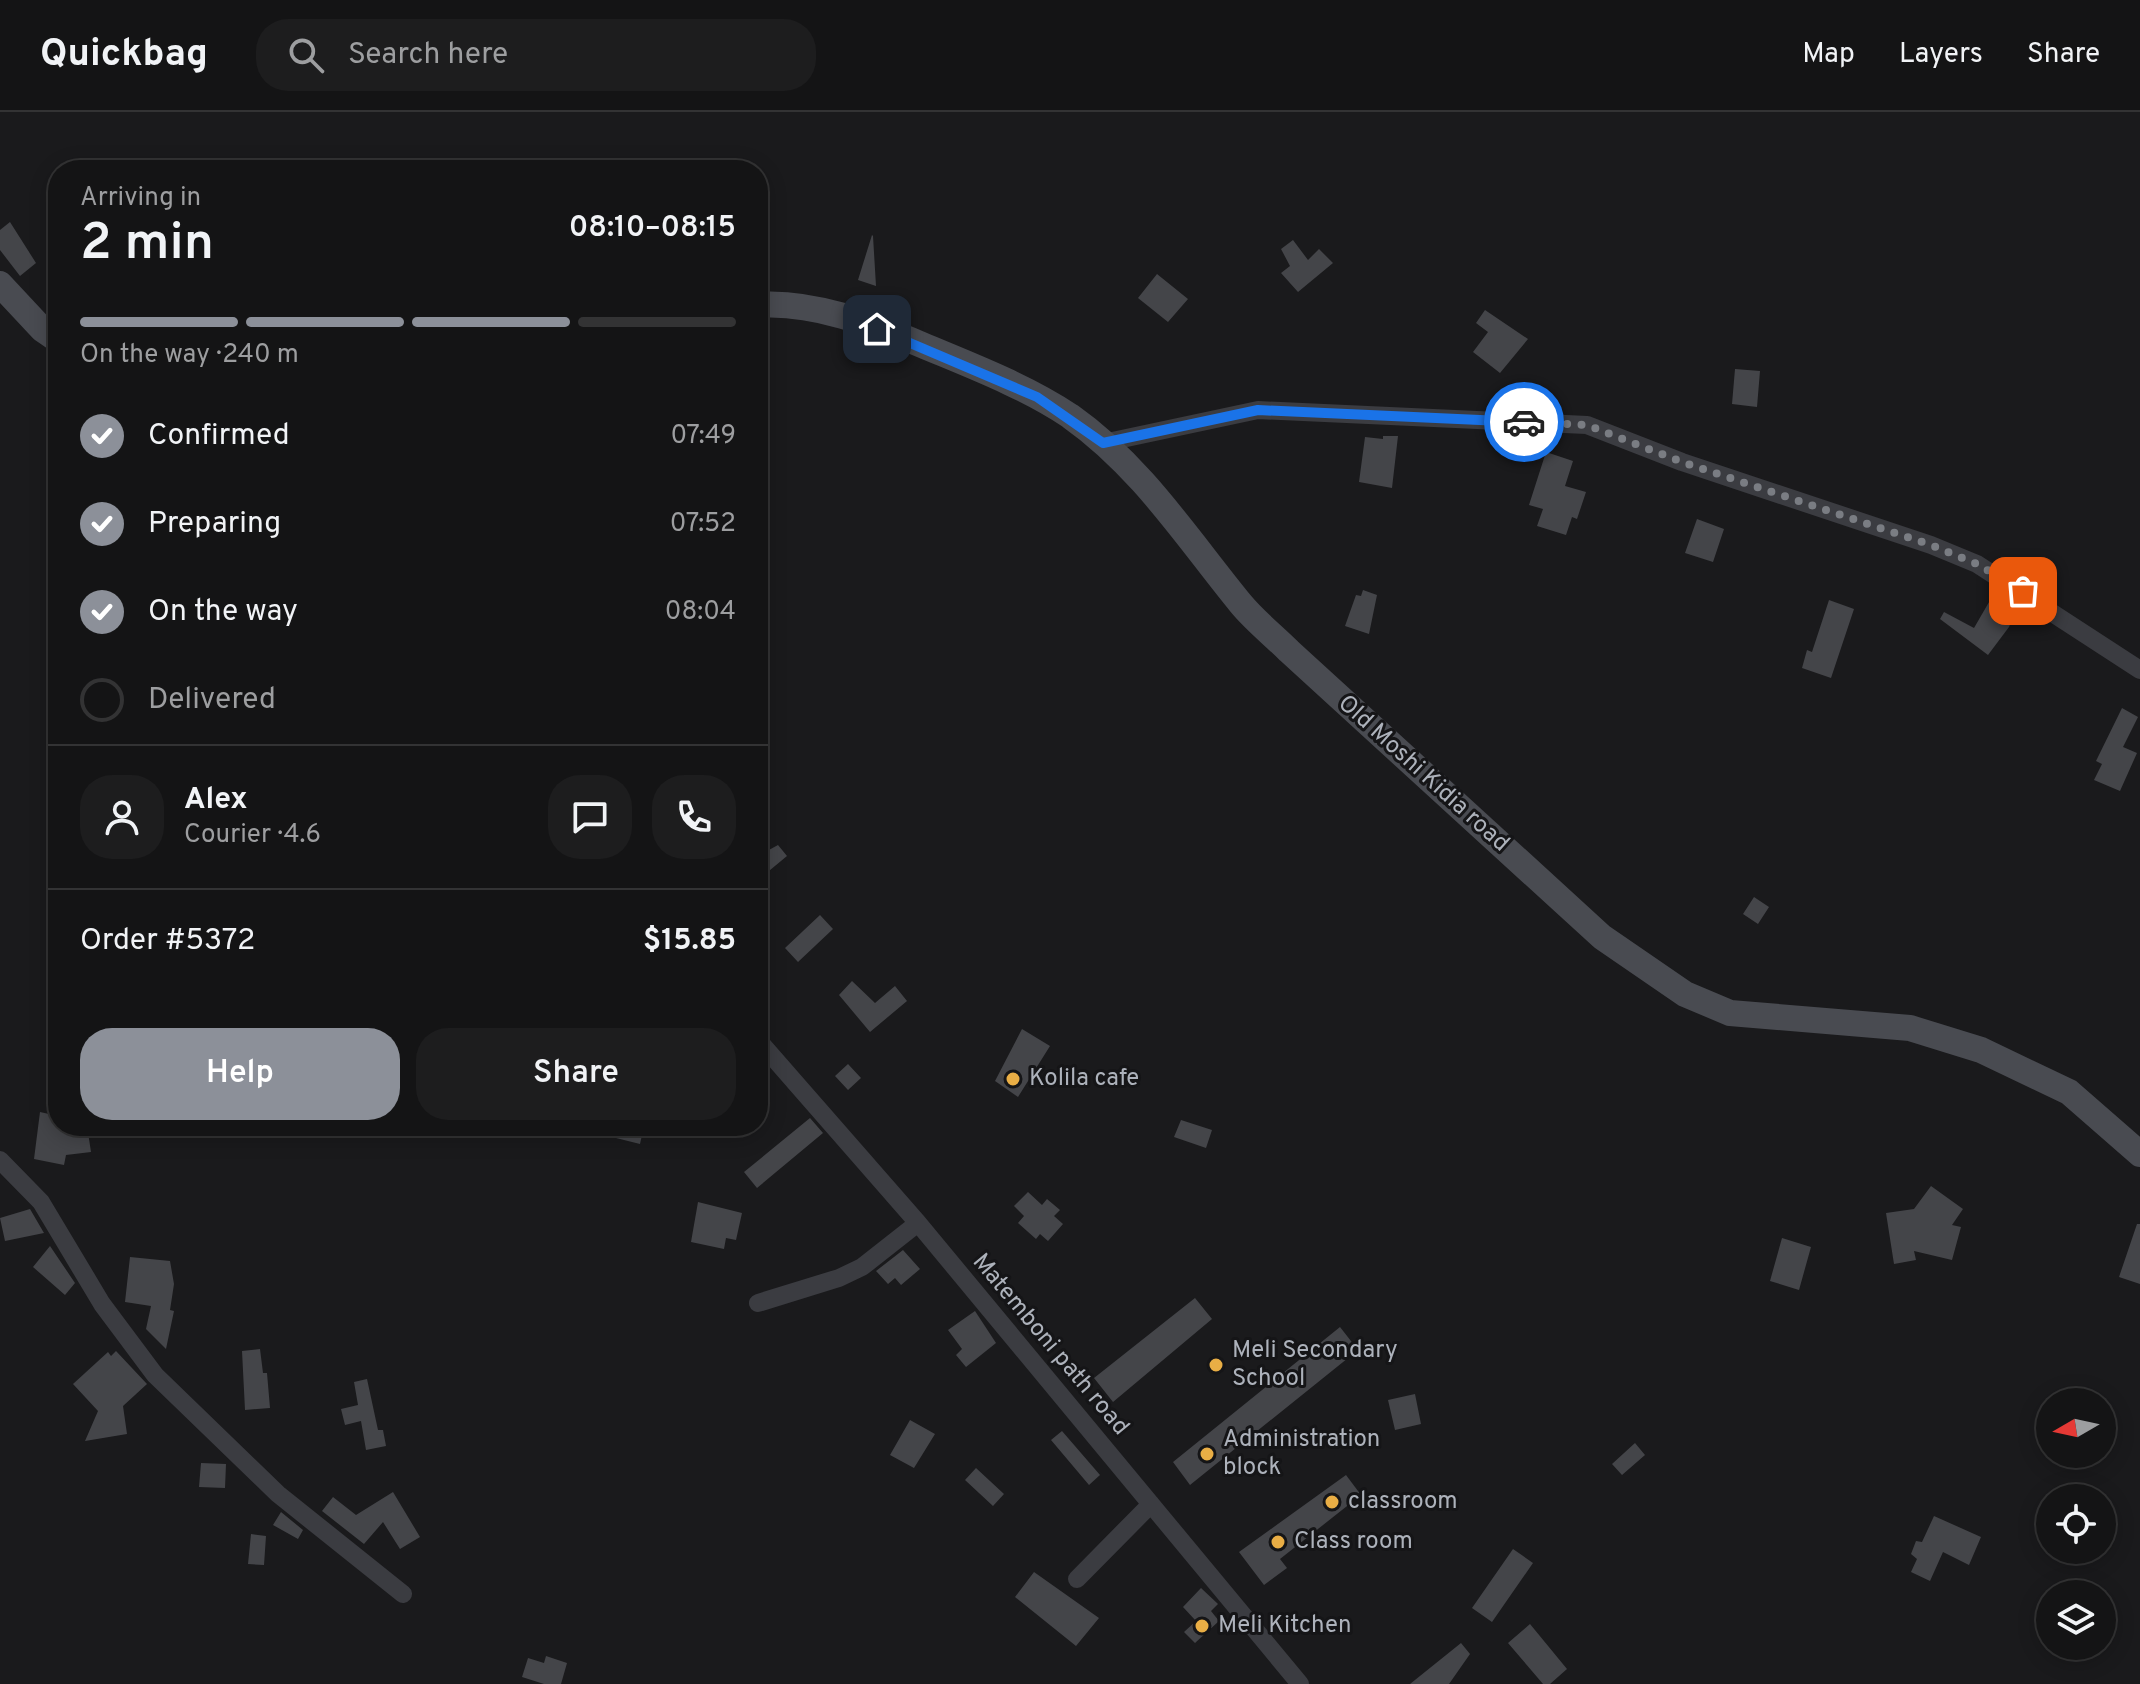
<!DOCTYPE html>
<meta charset="utf-8">
<style>
:root{--surface:#141415;--page:#1d1d1e;--text:#f1f3f6;--muted:#9d9ea0;--line:#333334;--accent:#8c9099}
body{margin:0;font-family:Overpass,sans-serif;background:var(--page);color:var(--text);height:100vh;display:flex;flex-direction:column;font-size:30px;white-space:nowrap}
*{box-sizing:border-box;margin:0}
p{font-size:26px;color:var(--muted)}
.icon{flex:none;width:44px;height:44px;fill:none;stroke:currentColor;stroke-width:2;stroke-linecap:round;stroke-linejoin:round}
.map{position:relative;flex:1;overflow:hidden}
.sheet{position:absolute;left:48px;top:48px;width:720px;height:976px;display:flex;flex-direction:column;background:var(--surface);border-radius:32px;box-shadow:0 4px 20px #0003,0 0 0 2px var(--line)}
.sheet>*{flex:none}
.needle{width:52px;rotate:261deg}
.tools{position:absolute;left:2036px;top:1276px;display:grid;gap:16px}
.tools a{display:grid;place-items:center;width:80px;height:80px;border-radius:50%;background:var(--surface);box-shadow:0 4px 20px #0003,0 0 0 2px var(--line);font-size:40px}
.pin{position:absolute;display:grid;place-items:center;width:68px;height:68px;color:#fff;margin:-34px;border-radius:16px;box-shadow:0 4px 12px #0006}
.courier{position:absolute;display:grid;place-items:center;width:80px;height:80px;margin:-40px;border:6px solid #1a73e8;border-radius:50%;background:#fff;color:#222;box-shadow:0 2px 10px #0007}
.summary em{font-style:normal;font-weight:600}
.summary div{display:flex;flex-direction:column-reverse}
.summary{display:flex;align-items:center;justify-content:space-between;height:136px;padding:0 32px}
h1{font-size:52px;font-weight:600;line-height:60px}
.bar{display:grid;grid-template-columns:repeat(4,1fr);gap:12px 8px;align-content:center;height:96px;padding:0 32px}
.bar i{height:10px;border-radius:6px;background:var(--line)}
.bar .selected{background:var(--accent)}
.bar p{grid-column:span 4}
.line{display:flex;align-items:center;gap:20px;padding:0 32px;border-top:2px solid var(--line)}
.line div{flex:1}
.round{display:grid;place-items:center;flex:none;width:84px;height:84px;border-radius:32px;background:var(--page)}
ol{padding:0 32px;list-style:none}
li{display:flex;align-items:center;gap:24px;height:88px}
li p{margin-inline-start:auto}
li .icon{padding:8px;border-radius:50%;background:var(--accent);color:#fff;stroke-width:4}
li:last-child{color:var(--muted)}
li i{width:44px;height:44px;border:4px solid var(--line);border-radius:50%}
.cta{display:flex;gap:16px;margin-top:auto;padding:16px 32px}
.cta a{flex:1;height:92px;border-radius:32px;background:var(--accent);color:#fff;font-size:32px;font-weight:600;line-height:92px;text-align:center}
.cta a+a{background:var(--page);color:var(--text)}
header{display:flex;align-items:center;gap:48px;box-sizing:border-box;height:112px;padding:0 40px;background:var(--surface);border-bottom:2px solid var(--line)}
header strong{font-size:38px}
nav{display:flex;gap:44px;margin-inline-start:auto;font-size:28px}
.search{width:560px;height:72px;background:var(--page);display:flex;align-items:center;gap:20px;box-sizing:border-box;padding:0 28px;border-radius:32px;color:var(--muted);font-size:30px}
.map>svg:first-child{display:block}
.building{fill:#444549}
.lines{fill:none;stroke-linecap:round;stroke-linejoin:round}
.street{stroke:#3b3c41;stroke-width:18}
.secondary{stroke:#494b51;stroke-width:26}
.done{stroke:#7a7d83;stroke-width:8;stroke-dasharray:0 14.4}
.route{stroke:#1a73e8;stroke-width:10}
.poi-dot{fill:#e9ae45;stroke:#151517;stroke-width:3}
.labels{text-anchor:middle;dominant-baseline:central;stroke-width:6;stroke-linejoin:round;paint-order:stroke}
.street-label{font-size:24px;fill:#adb2bb;stroke:#151517}
.poi-label{font-size:24px;fill:#adb2bb;stroke:#151517;text-anchor:start}
</style>
<header>
<strong>Quickbag</strong>
<div class="search"><svg class="icon" aria-label="search" viewBox="0 0 24 24"><circle cx="10" cy="10" r="6"/><path d="M15 15l6 6"/></svg>Search here</div>
<nav><a>Map</a><a>Layers</a><a>Share</a></nav>
</header>
<div class="map">
<svg width="2140" height="1572" viewBox="0 0 2140 1572">
<rect width="100%" height="100%" fill="#1a1a1c"/>
<path class="building" d="M10,110L36,151L20,164L0,138V118Z
M872,123L873,124L876,174L858,168Z
M1293,128L1308,148L1319,137L1333,151L1298,180L1281,161L1290,154L1281,137Z
M1157,162L1188,187L1168,210L1138,186Z
M1485,198L1528,227L1500,261L1473,240L1488,220L1476,211Z
M1735,257L1760,259L1757,295L1732,292Z
M1383,324H1398L1392,376L1359,370L1365,325L1383,327Z
M1546,340L1573,349L1565,374L1586,380L1577,407L1572,405L1566,423L1537,414L1543,397L1529,393Z
M1697,407L1724,417L1713,450L1685,441Z
M1363,478L1377,483L1369,522L1345,514L1356,483L1361,484Z
M1996,478L2018,493L2009,515L1988,543L1940,507L1944,500L1974,516Z
M1829,488L1854,497L1831,566L1802,556L1807,538L1812,540Z
M2122,596L2138,605L2123,635L2137,641L2120,679L2094,668L2102,652L2096,649Z
M778,733L787,744L758,768V744Z
M1754,785L1769,795L1758,812L1743,802Z
M820,803L833,817L798,850L785,836Z
M852,869L875,891L895,874L907,889L870,920L839,883Z
M1022,917L1050,934L1018,985L995,969Z
M848,952L861,966L848,978L835,964Z
M40,1000L58,1004V1014H87L91,1040L66,1043L64,1053L34,1047Z
M810,1006L823,1021L757,1076L744,1060Z
M1181,1008L1212,1018L1206,1036L1174,1025Z
M589,1014H644L640,1032L588,1019Z
M1931,1074L1963,1097L1952,1113L1961,1115L1952,1148L1914,1139L1916,1148L1894,1152L1886,1101L1914,1097Z
M1028,1080L1042,1093L1047,1087L1060,1098L1054,1104L1063,1112L1048,1129L1040,1122L1036,1127L1018,1111L1024,1104L1014,1094Z
M698,1090L742,1101L736,1128L726,1126L724,1137L691,1130Z
M30,1097L44,1121L5,1129L0,1106Z
M2137,1112H2140V1172L2119,1165Z
M1782,1126L1811,1135L1799,1178L1770,1169Z
M50,1134L75,1171L65,1183L33,1155Z
M903,1138L920,1157L901,1173L895,1166L888,1172L876,1159Z
M130,1145L170,1149L174,1172L170,1198L174,1199L166,1237L146,1217L151,1194L125,1190Z
M1195,1186L1212,1207L1113,1290L1094,1266Z
M975,1199L996,1231L966,1255L956,1243L962,1237L948,1218Z
M1340,1215L1358,1238L1190,1373L1173,1350Z
M260,1237L263,1261H267L270,1296L245,1298L242,1239Z
M116,1239L147,1272L123,1294L127,1322L85,1329L98,1299L73,1272L108,1240L111,1244Z
M367,1267L378,1318H383L386,1334L366,1338L361,1309L345,1313L341,1297L358,1293L354,1270Z
M1415,1282L1421,1312L1395,1318L1388,1288Z
M910,1308L935,1322L914,1356L890,1343Z
M1062,1319L1100,1363L1089,1373L1051,1328Z
M1635,1331L1645,1343L1622,1363L1612,1352Z
M201,1351L226,1352L225,1376L199,1375Z
M976,1356L1004,1382L993,1394L965,1368Z
M1346,1363L1361,1383L1280,1447L1287,1456L1264,1473L1239,1440Z
M393,1380L420,1425L400,1437L383,1410L364,1432L322,1399L333,1385L356,1403Z
M281,1400L303,1418L298,1427L273,1413Z
M1934,1404L1981,1425L1969,1453L1943,1440L1930,1469L1911,1460L1917,1447L1911,1442L1916,1429L1922,1430Z
M251,1422L266,1424L264,1453L248,1452Z
M1513,1437L1533,1451L1492,1510L1472,1496Z
M1034,1460L1099,1506L1076,1534L1015,1485Z
M1201,1476L1218,1492L1211,1499L1219,1509L1195,1531L1184,1520L1196,1509L1183,1495Z
M1530,1512L1567,1557L1550,1572H1543L1508,1531Z
M1461,1531L1470,1542L1449,1572H1410Z
M546,1544L567,1551L561,1572H544L522,1565L528,1546L544,1551Z"/>
<g class="lines">
<path class="street" d="M1103,331L1258,298L1587,313L1682,350L1931,433L1977,452L2140,558
M758,928L918,1111L1300,1572
M0,1048L41,1090L102,1192L155,1263L278,1382L403,1482
M758,1191L839,1166L862,1155L918,1111
M1077,1467L1151,1392"/>
<path class="secondary" d="M0,172L42,217L58,228
M758,193C812,189 873,212 922,233C972,254 1025,274 1070,304C1141,354 1187,426 1241,492C1255,509 1273,523 1289,539L1602,825L1685,882L1730,901L1910,916L1981,938L2069,980L2140,1042"/>
</g>
<g class="lines">
<path class="done" d="M1524,310L1587,313L1682,350L1931,433L1977,452L2023,479"/>
<path class="route" d="M877,217L1037,285L1103,331L1258,298L1524,310"/>
</g>
<g class="poi-dot">
<circle cx="1013" cy="967" r="8"/>
<circle cx="1216" cy="1253" r="8"/>
<circle cx="1207" cy="1342" r="8"/>
<circle cx="1332" cy="1390" r="8"/>
<circle cx="1278" cy="1430" r="8"/>
<circle cx="1202" cy="1514" r="8"/>
</g>
<g class="labels">
<g class="street-label">
<text transform="translate(1423 662) rotate(42)">Old Moshi Kidia road</text>
<text transform="translate(1050 1233) rotate(50)">Matemboni path road</text>
</g>
<g class="poi-label">
<text x="1029" y="967">Kolila cafe</text>
<text x="1232" y="1239">Meli Secondary<tspan x="1232" dy="28">School</tspan></text>
<text x="1223" y="1328">Administration<tspan x="1223" dy="28">block</tspan></text>
<text x="1348" y="1390">classroom</text>
<text x="1294" y="1430">Class room</text>
<text x="1218" y="1514">Meli Kitchen</text>
</g>
</g>
</svg>
<div class="tools">
<a><svg class="needle" viewBox="-14 -14 28 28"><path d="M0-13l5 13h-10z" fill="#e53935"/><path d="M0 13l5-13h-10z" fill="#9d9ea0"/></svg></a>
<a><svg class="icon" aria-label="locate" viewBox="0 0 24 24"><circle cx="12" cy="12" r="6"/><path d="M12 2v4M12 18v4M2 12h4M18 12h4"/></svg></a>
<a><svg class="icon" aria-label="layers" viewBox="0 0 24 24"><path d="M12 4l9 5-9 5-9-5zM3 14l9 5 9-5"/></svg></a>
</div>
<div class="pin" style="left:2023px;top:479px;background:#ea580c"><svg class="icon" aria-label="bag" viewBox="0 0 24 24"><path d="M5 8h14l-1 12H6zM9 8a3 3 0 0 1 6 0"/></svg></div>
<div class="pin" style="left:877px;top:217px;background:#1f2937"><svg class="icon" aria-label="home" viewBox="0 0 24 24"><path d="M3 11l9-7 9 7M6 9v11h12V9"/></svg></div>
<div class="courier" style="left:1524px;top:310px"><svg class="icon" aria-label="car" viewBox="0 0 24 24"><path d="M5 17H2v-5l4-1 3-4h7l3 4 3 1v5h-3M9 17h6M6 11h13"/><circle cx="7" cy="17" r="2"/><circle cx="17" cy="17" r="2"/></svg></div>
<section class="sheet">
<div class="summary"><div><h1>2 min</h1><p>Arriving in</p></div><em>08:10–08:15</em></div>
<div class="bar"><i class="selected"></i><i class="selected"></i><i class="selected"></i><i></i><p>On the way · 240 m</p></div>
<ol>
<li><svg class="icon" aria-label="check" viewBox="0 0 24 24"><path d="M5 12l5 5 9-10"/></svg>Confirmed<p>07:49</p></li>
<li><svg class="icon" aria-label="check" viewBox="0 0 24 24"><path d="M5 12l5 5 9-10"/></svg>Preparing<p>07:52</p></li>
<li><svg class="icon" aria-label="check" viewBox="0 0 24 24"><path d="M5 12l5 5 9-10"/></svg>On the way<p>08:04</p></li>
<li><i></i>Delivered</li>
</ol>
<div class="line" style="height:144px"><a class="round"><svg class="icon" aria-label="person" viewBox="0 0 24 24"><circle cx="12" cy="8" r="4"/><path d="M4 21q1-7 8-7t8 7"/></svg></a><div><b>Alex</b><p>Courier · 4.6</p></div><a class="round"><svg class="icon" aria-label="chat" viewBox="0 0 24 24"><path d="M4 5h16v11H9l-5 4z"/></svg></a><a class="round"><svg class="icon" aria-label="phone" viewBox="0 0 24 24"><path d="M5 4h4l2 5-3 2q2 4 5 5l2-3 5 2v4C11 20 4 13 5 4z"/></svg></a></div>
<div class="line" style="height:104px"><div>Order #5372</div><b>$15.85</b></div>
<div class="cta"><a>Help</a><a>Share</a></div>
</section>
</div>
